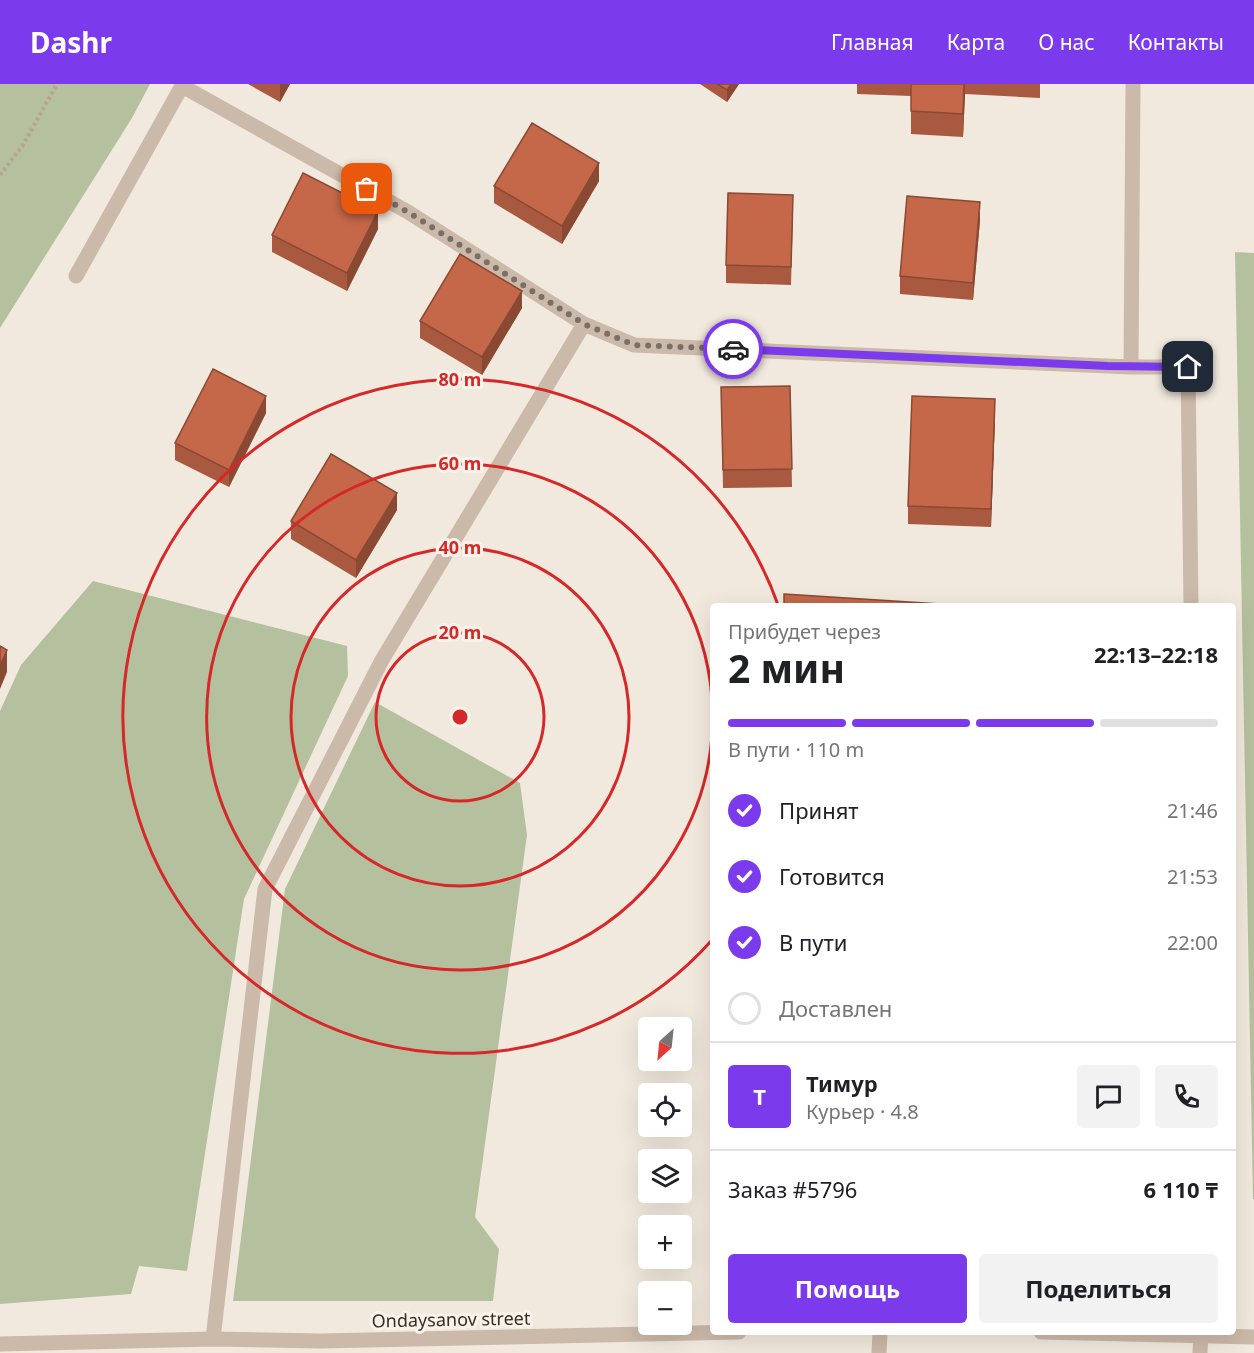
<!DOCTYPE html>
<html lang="ru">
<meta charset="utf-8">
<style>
:root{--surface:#fff;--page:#f2f2f2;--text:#202124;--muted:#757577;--line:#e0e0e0;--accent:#7c3aed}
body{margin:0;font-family:"Noto Sans",sans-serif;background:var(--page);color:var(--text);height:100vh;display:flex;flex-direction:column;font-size:22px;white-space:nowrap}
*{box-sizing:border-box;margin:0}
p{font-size:20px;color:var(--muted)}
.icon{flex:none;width:33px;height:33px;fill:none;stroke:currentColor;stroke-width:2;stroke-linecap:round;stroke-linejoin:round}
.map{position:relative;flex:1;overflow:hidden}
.side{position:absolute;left:710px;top:519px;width:526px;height:732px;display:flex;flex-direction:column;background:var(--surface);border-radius:6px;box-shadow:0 6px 24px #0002}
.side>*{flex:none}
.needle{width:39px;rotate:207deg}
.fabs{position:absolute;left:638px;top:933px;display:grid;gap:12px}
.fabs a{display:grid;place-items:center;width:54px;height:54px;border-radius:6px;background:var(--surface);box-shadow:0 6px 24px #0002;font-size:30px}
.pin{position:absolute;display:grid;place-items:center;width:51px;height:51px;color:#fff;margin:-26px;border-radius:12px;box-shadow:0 3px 9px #0006}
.courier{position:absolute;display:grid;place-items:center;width:60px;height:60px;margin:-30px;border:4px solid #7c3aed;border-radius:50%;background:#fff;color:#222;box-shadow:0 2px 8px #0007}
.headline em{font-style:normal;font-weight:700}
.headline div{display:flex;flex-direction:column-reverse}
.headline{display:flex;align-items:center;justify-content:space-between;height:102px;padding:0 18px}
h1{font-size:39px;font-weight:700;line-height:45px}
.bar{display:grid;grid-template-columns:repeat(4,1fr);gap:9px 6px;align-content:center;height:72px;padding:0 18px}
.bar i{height:8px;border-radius:4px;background:var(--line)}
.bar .selected{background:var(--accent)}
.bar p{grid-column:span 4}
.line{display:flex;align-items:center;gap:15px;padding:0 18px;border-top:2px solid var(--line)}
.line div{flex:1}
.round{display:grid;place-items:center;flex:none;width:63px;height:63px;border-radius:6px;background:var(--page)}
ol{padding:0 18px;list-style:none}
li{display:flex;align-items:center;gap:18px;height:66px}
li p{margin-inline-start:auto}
li .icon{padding:6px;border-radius:50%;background:var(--accent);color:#fff;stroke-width:4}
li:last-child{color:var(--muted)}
li i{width:33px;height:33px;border:3px solid var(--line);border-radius:50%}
.cta{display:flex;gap:12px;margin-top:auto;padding:12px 18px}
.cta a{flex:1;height:69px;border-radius:6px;background:var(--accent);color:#fff;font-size:24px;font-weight:700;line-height:69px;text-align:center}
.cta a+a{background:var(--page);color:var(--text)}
header{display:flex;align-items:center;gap:36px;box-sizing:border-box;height:84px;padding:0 30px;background:var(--accent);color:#fff}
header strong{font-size:28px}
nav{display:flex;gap:33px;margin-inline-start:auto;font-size:21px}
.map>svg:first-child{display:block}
.green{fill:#b5c19e}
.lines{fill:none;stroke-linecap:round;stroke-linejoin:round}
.path{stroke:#b6a394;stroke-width:4;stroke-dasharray:3 3;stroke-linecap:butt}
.minor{stroke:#cbb9a9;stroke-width:15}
.wall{fill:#a9593f}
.shaded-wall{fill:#8a4933}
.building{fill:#c56849;stroke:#8a4933;stroke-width:1.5}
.done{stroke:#796f68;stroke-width:6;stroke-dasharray:0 10.8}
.route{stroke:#7c3aed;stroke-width:8}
.ring{fill:none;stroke:#d62828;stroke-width:3}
.labels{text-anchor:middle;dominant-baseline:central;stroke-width:6;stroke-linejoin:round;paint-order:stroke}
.street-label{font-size:18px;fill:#382e29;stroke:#faf3ea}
.centre{fill:#d62828;stroke:#faf3ea;stroke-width:3}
.ring-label{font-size:18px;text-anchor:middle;font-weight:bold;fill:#d62828;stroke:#faf3ea;stroke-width:6;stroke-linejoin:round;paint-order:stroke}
</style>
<header>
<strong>Dashr</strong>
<nav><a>Главная</a><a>Карта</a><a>О нас</a><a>Контакты</a></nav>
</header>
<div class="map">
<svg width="1254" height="1269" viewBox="0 0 1254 1269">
<rect width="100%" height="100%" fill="#f2e9de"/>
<path class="green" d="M0,0H150L132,34L0,244Z
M1235,168L1254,169V1115H1253Z
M93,497L347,562L348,592L244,815L187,1187L139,1182L131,1210L0,1220V627L21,581Z
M375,618L520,699L527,751L475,1133L499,1165L493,1217H233L285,805Z"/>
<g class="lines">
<path class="path" d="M0,91L23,61L57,0"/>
<path class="minor" d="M1133,0L1131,283H1188L1191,522
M182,2L408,128L584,240L634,261L1131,283
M76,192L183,0
M1041,1248L1254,1253
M213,1255L265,805L382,576L584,240
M0,1260L213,1255L320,1257L739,1248
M879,1269L880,1248
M1200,1269L1201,1248"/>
</g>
<path class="wall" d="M248,0H290L280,18Z
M700,0H739L727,18Z
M857,0H1040V14L965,10L963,53L911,50V12L857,10Z
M599,97L562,160L494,119V102Z
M793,128L791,201L726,199V181Z
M980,136L973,216L900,210V192Z
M378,145L347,207L272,168V151Z
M522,224L482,291L420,254V237Z
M790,302L792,403L723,404L721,303Z
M266,329L229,403L175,376V359Z
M995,333L991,443L908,440V422Z
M397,426L356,494L291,455V437Z"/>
<path class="shaded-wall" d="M280,0H290L280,18Z
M731,0H739L727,18V6Z
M964,0L965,10L963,53V30Z
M599,79V97L562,160V142Z
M980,118V136L973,216V199Z
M378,127V145L347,207V189Z
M522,207V224L482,291V273Z
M266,312V329L229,403V386Z
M995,315V333L991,443V425Z
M397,409V426L356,494V476Z
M7,566V588L0,605V582Z"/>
<path class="building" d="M717,0H731L727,6Z
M911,0H964L963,30L911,27Z
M532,39L599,79L562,142L494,102Z
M303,89L378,127L347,189L272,151Z
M728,109L793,111L791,183L726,181Z
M907,112L980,118L973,199L900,192Z
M460,170L522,207L482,273L420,237Z
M213,285L266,312L229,386L175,359Z
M790,302L792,385L723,386L721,303Z
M912,312L995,315L991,425L908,422Z
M331,370L397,409L356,476L291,437Z
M784,510L940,520V522H784Z
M0,562L7,566L0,582Z"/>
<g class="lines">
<path class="done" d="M367,105L408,128L584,240L634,261L733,265"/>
<path class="route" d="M733,265L1108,282L1188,283"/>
</g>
<g class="ring">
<circle cx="460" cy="633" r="84"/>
<circle cx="460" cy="633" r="169"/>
<path d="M712 651A253 253 0 1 1 712 615"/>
<path d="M712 856A337 337 0 1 1 778 521"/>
</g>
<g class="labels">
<g class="street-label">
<text transform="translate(451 1235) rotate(-1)">Ondaysanov street</text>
</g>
</g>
<circle cx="460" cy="633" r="9" class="centre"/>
<g class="ring-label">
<text x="460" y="302">80 m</text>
<text x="460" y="386">60 m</text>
<text x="460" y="470">40 m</text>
<text x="460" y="555">20 m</text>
</g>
</svg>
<div class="fabs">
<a><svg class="needle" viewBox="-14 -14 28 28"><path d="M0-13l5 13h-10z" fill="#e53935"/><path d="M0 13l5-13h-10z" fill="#757577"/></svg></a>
<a><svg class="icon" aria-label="locate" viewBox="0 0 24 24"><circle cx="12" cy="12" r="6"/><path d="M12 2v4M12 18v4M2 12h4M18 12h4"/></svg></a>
<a><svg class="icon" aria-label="layers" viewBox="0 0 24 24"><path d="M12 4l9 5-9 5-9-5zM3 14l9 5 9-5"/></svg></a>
<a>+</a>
<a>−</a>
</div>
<div class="pin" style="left:367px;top:105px;background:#ea580c"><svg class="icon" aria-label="bag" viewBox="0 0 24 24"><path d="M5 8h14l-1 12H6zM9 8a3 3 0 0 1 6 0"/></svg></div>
<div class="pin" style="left:1188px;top:283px;background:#1f2937"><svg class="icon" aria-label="home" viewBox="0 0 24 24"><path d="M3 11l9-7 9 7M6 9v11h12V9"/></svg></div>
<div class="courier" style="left:733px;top:265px"><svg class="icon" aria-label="car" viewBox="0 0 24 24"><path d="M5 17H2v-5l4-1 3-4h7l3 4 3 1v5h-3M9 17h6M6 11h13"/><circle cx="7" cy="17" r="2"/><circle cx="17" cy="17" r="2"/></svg></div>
<section class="side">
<div class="headline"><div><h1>2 мин</h1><p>Прибудет через</p></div><em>22:13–22:18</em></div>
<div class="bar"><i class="selected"></i><i class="selected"></i><i class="selected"></i><i></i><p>В пути · 110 m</p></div>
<ol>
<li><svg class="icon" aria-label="check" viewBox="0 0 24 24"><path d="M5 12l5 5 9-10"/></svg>Принят<p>21:46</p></li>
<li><svg class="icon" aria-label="check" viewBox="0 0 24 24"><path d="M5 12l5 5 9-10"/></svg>Готовится<p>21:53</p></li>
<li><svg class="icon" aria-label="check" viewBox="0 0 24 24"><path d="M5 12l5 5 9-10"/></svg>В пути<p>22:00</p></li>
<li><i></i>Доставлен</li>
</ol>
<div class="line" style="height:108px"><b class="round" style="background:var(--accent);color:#fff">Т</b><div><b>Тимур</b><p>Курьер · 4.8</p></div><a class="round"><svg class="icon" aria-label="chat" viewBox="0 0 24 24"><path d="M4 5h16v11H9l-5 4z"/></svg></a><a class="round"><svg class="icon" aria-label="phone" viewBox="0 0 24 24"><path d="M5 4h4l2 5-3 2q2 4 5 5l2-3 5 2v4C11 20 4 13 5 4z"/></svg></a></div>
<div class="line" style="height:78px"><div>Заказ #5796</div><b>6 110 ₸</b></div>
<div class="cta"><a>Помощь</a><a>Поделиться</a></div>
</section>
</div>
